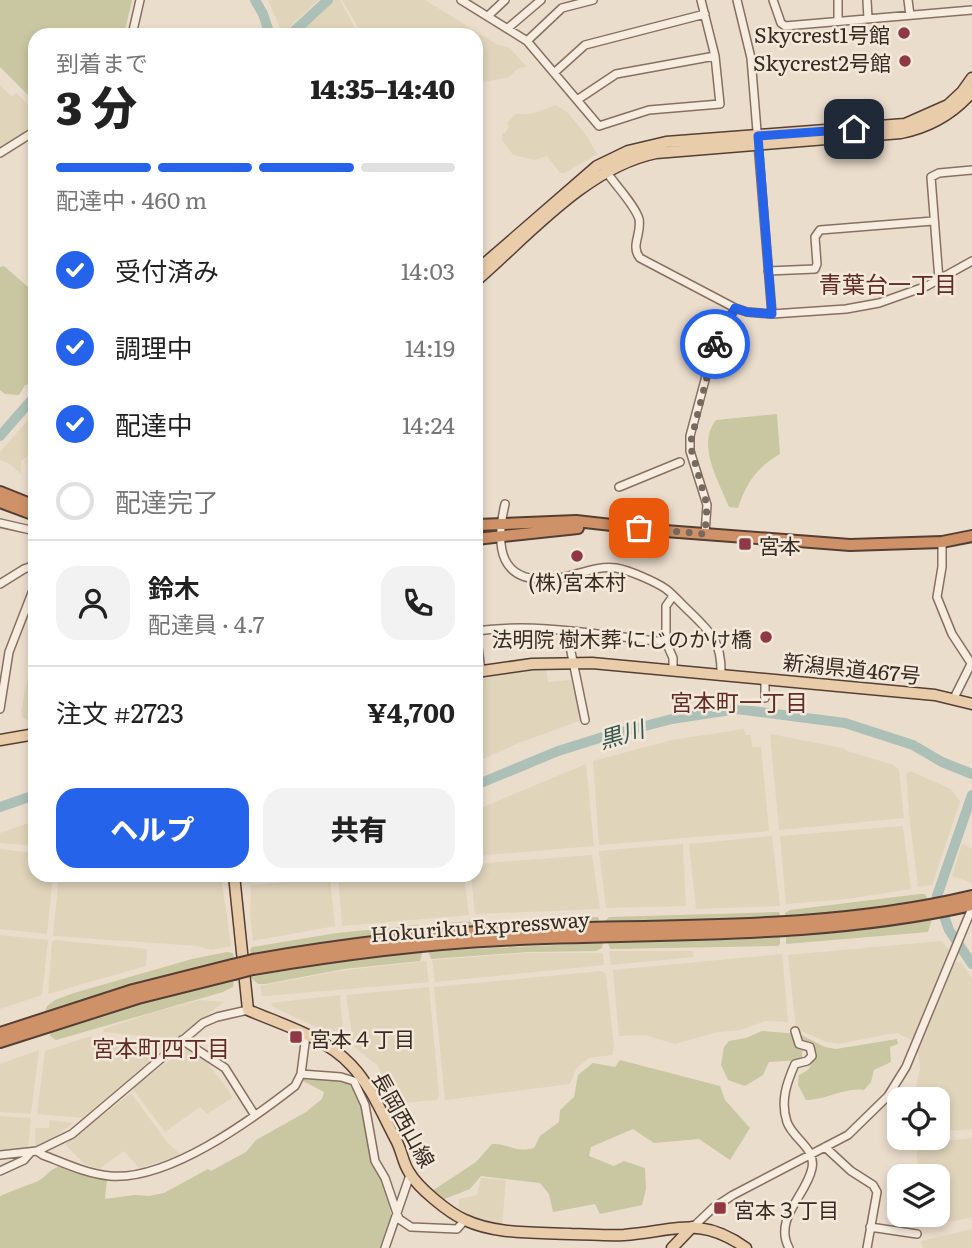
<!DOCTYPE html>
<html lang="ja">
<meta charset="utf-8">
<style>
:root{--surface:#fff;--page:#f2f2f2;--text:#222;--muted:#767676;--line:#e0e0e0;--accent:#2563eb}
body{margin:0;font-family:Literata,"Noto Sans JP",serif;background:var(--page);color:var(--text);height:100vh;display:flex;flex-direction:column;font-size:26px;white-space:nowrap}
*{box-sizing:border-box;margin:0}
p{font-size:23px;color:var(--muted)}
.icon{flex:none;width:38px;height:38px;fill:none;stroke:currentColor;stroke-width:2;stroke-linecap:round;stroke-linejoin:round}
.map{position:relative;flex:1;overflow:hidden}
.details{position:absolute;left:28px;top:28px;width:455px;height:854px;display:flex;flex-direction:column;background:var(--surface);border-radius:21px;box-shadow:0 4px 10px #0003}
.details>*{flex:none}
.fabs{position:absolute;left:887px;top:1087px;display:grid;gap:14px}
.fabs a{display:grid;place-items:center;width:63px;height:63px;border-radius:14px;background:var(--surface);box-shadow:0 4px 10px #0003;font-size:35px}
.pin{position:absolute;display:grid;place-items:center;width:60px;height:60px;color:#fff;margin:-30px;border-radius:14px;box-shadow:0 4px 10px #0006}
.courier{position:absolute;display:grid;place-items:center;width:70px;height:70px;margin:-35px;border:5px solid #2563eb;border-radius:50%;background:#fff;color:#222;box-shadow:0 2px 9px #0007}
.summary em{font-style:normal;font-weight:800}
.summary div{display:flex;flex-direction:column-reverse}
.summary{display:flex;align-items:center;justify-content:space-between;height:119px;padding:0 28px}
h1{font-size:46px;font-weight:800;line-height:52px}
.bar{display:grid;grid-template-columns:repeat(4,1fr);gap:10px 7px;align-content:center;height:84px;padding:0 28px}
.bar i{height:9px;border-radius:5px;background:var(--line)}
.bar .current{background:var(--accent)}
.bar p{grid-column:span 4}
.line{display:flex;align-items:center;gap:18px;padding:0 28px;border-top:2px solid var(--line)}
.line div{flex:1}
.round{display:grid;place-items:center;flex:none;width:74px;height:74px;border-radius:21px;background:var(--page)}
ol{padding:0 28px;list-style:none}
li{display:flex;align-items:center;gap:21px;height:77px}
li p{margin-inline-start:auto}
li .icon{padding:7px;border-radius:50%;background:var(--accent);color:#fff;stroke-width:4}
li:last-child{color:var(--muted)}
li i{width:38px;height:38px;border:4px solid var(--line);border-radius:50%}
.button{display:flex;gap:14px;margin-top:auto;padding:14px 28px}
.button a{flex:1;height:80px;border-radius:21px;background:var(--accent);color:#fff;font-size:28px;font-weight:800;line-height:80px;text-align:center}
.button a+a{background:var(--page);color:var(--text)}
.map>svg:first-child{display:block}
.farmland{fill:#e0d4bb}
.green{fill:#c8c7a1}
.lines{fill:none;stroke-linecap:round;stroke-linejoin:round}
.river{stroke:#acc0b7;stroke-width:10}
.minor-casing{stroke:#877062;stroke-width:10}
.major-casing{stroke:#553f35;stroke-width:13}
.highway-casing{stroke:#553f35;stroke-width:14}
.minor{stroke:#f6ecdf;stroke-width:7}
.major{stroke:#e9ccaa;stroke-width:10}
.highway{stroke:#cf9268;stroke-width:10}
.highway-bridge-casing{stroke:#553f35;stroke-width:14;stroke-linecap:butt}
.highway-bridge{stroke:#cf9268;stroke-width:10}
.done{stroke:#77695e;stroke-width:7;stroke-dasharray:0 12.6}
.route{stroke:#2563eb;stroke-width:9}
.poi-dot{fill:#8f3846;stroke:#f3e9db;stroke-width:2.5}
.labels{text-anchor:middle;dominant-baseline:central;stroke-width:5;stroke-linejoin:round;paint-order:stroke}
.poi-label{font-size:21px;fill:#392b23;stroke:#f3e9db;text-anchor:end}
.street-label{font-size:21px;fill:#392b23;stroke:#f3e9db}
.neighbourhood-label{font-size:23px;fill:#612b27;stroke:#f3e9db}
.water-label{font-size:23px;font-style:italic;fill:#345750;stroke:#f3e9db}
</style>
<div class="map">
<svg width="972" height="1248" viewBox="0 0 972 1248">
<rect width="100%" height="100%" fill="#ebddcc"/>
<path class="farmland" d="M268,0H319L281,35L280,28Z
M331,0H340L357,32L358,27L342,0H425L498,45L509,47L527,67L517,69L509,77L476,84V35H294Z
M0,85L11,96L17,93L35,113V126L0,148Z
M556,105L567,112L586,135L597,154L565,173H560L547,156L535,160L513,155L502,140V133H505L509,127L507,123L515,114H531Z
M35,412V450L21,461V474L10,464L0,460V452Z
M35,653V724H33L22,717L21,711L31,662Z
M546,668L548,682L571,680L577,704L579,721L519,743L476,762V677Z
M744,729L746,735H751L752,747H761L769,831L599,845L593,761L672,740Z
M770,734L843,748L847,751L894,765L899,770L904,818L779,830Z
M586,764L594,846L476,856V810Z
M910,771L951,789L960,801L932,885L918,887L910,823L906,774Z
M35,821V846L0,843V833Z
M903,826L911,889L847,899L786,904L780,836Z
M772,836L780,906L696,909L689,844Z
M683,844L686,906L606,908L599,851Z
M962,844L972,848V883L952,876Z
M0,849L35,853V875H53L47,934L0,929Z
M592,855L600,909L475,914L471,875H476V864Z
M59,875H221L231,946L211,950L198,946L53,936Z
M356,875H464L469,915L342,926L338,877Z
M330,878L335,926L253,941L250,914L251,885Z
M0,935L48,940L42,995L0,1009Z
M55,940L147,949L146,966L48,994L52,942Z
M941,941L949,949L912,1040L897,1033L888,1034L840,1044L827,1042L796,1029L788,955Z
M609,951H693L694,957L611,965Z
M529,953H599L603,954L604,965L435,982L432,960Z
M782,954L788,1022L765,1021L741,1030L718,1032L675,1044L645,1035L619,1036L613,970Z
M426,961L429,982L266,996H262L260,986L339,971Z
M961,962L972,978V1129L938,1132V1099H913L920,1069L918,1051L955,963Z
M602,971L606,974L614,1047L612,1055L589,1058L576,1069L570,1084L445,1100L434,987Z
M429,987L439,1095L437,1100L401,1103L390,1090L377,1065L354,1047L346,995Z
M340,995L344,1040L273,1007L271,1003Z
M200,1000L224,1002L175,1039L103,1032L104,1029L151,1013Z
M88,1037L163,1044L164,1049L82,1118L37,1114L45,1051Z
M188,1047L202,1056L229,1091L232,1098L207,1114L200,1107L165,1132L132,1088Z
M39,1050L31,1114L0,1112V1064Z
M131,1093L167,1142L181,1155L139,1168L124,1151L99,1169L84,1164L65,1144Z
M0,1116L31,1118L28,1148L0,1150Z
M50,1120L73,1123L49,1141L35,1146V1128H49Z
M972,1138V1217L951,1222L939,1218L922,1221L923,1215L938,1214V1176H919L916,1144Z
M481,1178L506,1180L502,1225L477,1219L459,1209V1199L477,1195Z
M972,1229V1248H923L921,1241Z"/>
<path class="green" d="M0,0H132L124,35H35V102L0,67Z
M4,266L35,293V383L25,385L19,395L5,394L0,390V267Z
M777,414L780,454C757,467 746,483 738,508L729,507C719,481 696,445 716,420Z
M920,894H925L928,900L854,912L785,918V913L790,910Z
M779,912L781,918L606,923L605,921L609,917Z
M598,917L600,923L428,931L430,925L458,922Z
M932,919L928,932L786,944V936Z
M417,925L422,928L412,932L252,956L250,950L252,947L337,933Z
M780,937V944L778,946L610,949L608,942Z
M603,943L602,948L596,951L528,952L431,959L428,951Z
M423,951L420,961L344,969L265,984H258L250,977L352,959Z
M227,952L233,953L234,959L148,979L44,1014L47,1006L55,1000L74,993L192,959Z
M234,979L233,987L223,992L56,1040L50,1036L51,1031L115,1009Z
M762,1031L799,1034L825,1047L836,1049L897,1039L898,1044L890,1047L891,1062L874,1070L871,1082L864,1090C844,1087 827,1100 806,1100L798,1085L799,1075L808,1070L815,1058L810,1051H802V1060L769,1062L763,1075L745,1086L728,1080L721,1065L724,1047L729,1041L746,1038Z
M620,1060L720,1086L725,1100L750,1128L730,1160L699,1139L654,1143L633,1129L591,1147L589,1156L614,1166L624,1161L645,1168L646,1189L642,1205L600,1214L595,1204L553,1212L549,1194L540,1183L481,1176L470,1189L442,1200L432,1191L476,1162L492,1144C511,1144 513,1153 534,1148L540,1136L559,1122L560,1110L574,1097L578,1075L593,1063L615,1067Z
M307,1074L342,1080L353,1084L365,1095L373,1120L372,1139L392,1217L380,1248H0V1196C12,1191 24,1186 36,1182C46,1178 52,1165 64,1166C79,1168 92,1177 107,1179L105,1199L135,1195L149,1196L164,1193L208,1169L211,1171L246,1152L256,1140L306,1112L322,1099L324,1092L303,1081Z"/>
<g class="lines">
<path class="river" d="M255,0L263,14L270,35
M290,35L328,0
M0,436L35,396
M476,785L558,751L606,736L672,719L737,709L845,723L913,745L942,762L972,774
M972,795L937,896L949,930L972,964
M0,807L35,795"/>
<g class="minor-casing">
<path id="minor" d="M461,0L527,41L599,126L649,110L720,104L715,56L701,0
M737,0L751,58L772,314
M773,0L781,23L785,26L972,10
M838,0V21
M867,0L868,19
M908,0L910,15
M489,15L505,0
M508,28L541,0
M132,35L140,0
M527,41L562,8L593,0
M554,73L585,45L705,14
M577,100L616,74L715,56
M0,153L35,131
M606,171C615,185 635,205 639,219C642,234 630,246 640,258L735,308L747,312L772,314L846,309L879,303L927,286L972,261
M768,271L815,269L817,264L815,237L820,230L933,221
M939,280L931,177L939,173L972,170
M619,487L680,462
M505,504C495,547 499,584 553,579C574,577 595,565 616,568C629,570 656,582 666,589C674,595 681,604 689,611C711,633 722,641 721,675
M0,523L35,531
M705,534L707,505L690,451V436L714,346L735,308
M942,542V567L937,597L952,634L971,663
M0,584L24,569L35,565
M476,631C540,622 603,636 666,642
M476,632L481,671
M567,632L585,720
M673,670V658L666,642V606L673,596
M765,698V678
M954,698L972,662
M0,709L9,652L35,585
M182,1040L225,1068L254,1114
M301,1074L341,1077L354,1081L365,1105L375,1161L385,1178L399,1219L411,1227L457,1229L465,1220
M825,1147L851,1171L873,1185L877,1192L867,1248
M37,1151L43,1155C64,1163 87,1174 110,1176C168,1181 250,1121 295,1086L301,1074L306,1035
M0,1155L37,1151L72,1134L203,1023L217,1017L248,1010
M0,1171L24,1160L30,1153
M693,1227L713,1208L733,1195L848,1135L888,1096L906,1067L972,908
M870,1227L917,1234
M385,1248L410,1175
M789,1248C773,1218 807,1195 812,1168C816,1148 793,1139 787,1122C780,1101 787,1082 795,1064L807,1061L812,1056L810,1047L799,1044L795,1031"/>
</g>
<g class="major-casing">
<path id="major" d="M476,271L597,166L628,151L666,142L905,124L948,105L962,92L972,78
M476,281C529,235 587,167 656,153L901,133C930,127 953,114 972,92
M476,672L532,664L592,663L935,695L972,704
M0,740L35,734
M234,875L248,1010C283,1025 325,1037 351,1065C372,1087 383,1116 397,1142C402,1152 403,1163 409,1172C418,1188 449,1213 465,1220C497,1235 536,1232 571,1234C588,1234 606,1236 624,1235C675,1231 700,1215 746,1248
M672,1248L692,1227"/>
</g>
<g class="highway-casing">
<path id="highway" d="M0,492L35,506
M0,502L35,515
M476,525L576,521L665,531L850,545L942,542L972,536
M476,539L578,528
M253,960C339,945 425,934 512,930C666,924 821,932 972,896
M253,969C336,955 417,944 501,940C659,932 816,940 972,905
M0,1033L133,990L232,965
M0,1042L138,998L234,974"/>
</g>
<use href="#minor" class="minor"/>
<use href="#major" class="major"/>
<use href="#highway" class="highway"/>
<g class="highway-bridge-casing">
<path id="highway-bridge" d="M232,965L253,960
M234,974L253,969"/>
</g>
<use href="#highway-bridge" class="highway-bridge"/>
</g>
<g class="lines">
<path class="done" d="M639,528L705,534L707,505L690,445L715,344"/>
<path class="route" d="M715,344L735,308L747,312L772,314L758,136L854,129"/>
</g>
<g class="poi-dot">
<circle cx="904" cy="33" r="7"/>
<circle cx="905" cy="61" r="7"/>
<rect x="738" y="537" width="14" height="14" rx="3.5"/>
<circle cx="577" cy="556" r="7"/>
<circle cx="766" cy="637" r="7"/>
<rect x="289" y="1030" width="14" height="14" rx="3.5"/>
<rect x="713" y="1201" width="14" height="14" rx="3.5"/>
</g>
<g class="labels">
<g class="poi-label">
<text x="890" y="33">Skycrest1号館</text>
<text x="891" y="61">Skycrest2号館</text>
<text x="759" y="544" text-anchor="start">宮本</text>
<text x="577" y="580" text-anchor="middle">(株)宮本村</text>
<text x="752" y="637">法明院 樹木葬 にじのかけ橋</text>
<text x="310" y="1037" text-anchor="start">宮本４丁目</text>
<text x="734" y="1208" text-anchor="start">宮本３丁目</text>
</g>
<g class="street-label">
<text transform="translate(852 667) rotate(6)">新潟県道467号</text>
<text transform="translate(480 925) rotate(-4)">Hokuriku Expressway</text>
<text transform="translate(405 1119) rotate(61)">長岡西山線</text>
</g>
<g class="neighbourhood-label">
<text x="888" y="283">青葉台一丁目</text>
<text x="739" y="701">宮本町一丁目</text>
<text x="161" y="1047">宮本町四丁目</text>
</g>
<g class="water-label">
<text transform="translate(621 733) rotate(-16)">黒川</text>
</g>
</g>
</svg>
<div class="fabs">
<a><svg class="icon" aria-label="locate" viewBox="0 0 24 24"><circle cx="12" cy="12" r="6"/><path d="M12 2v4M12 18v4M2 12h4M18 12h4"/></svg></a>
<a><svg class="icon" aria-label="layers" viewBox="0 0 24 24"><path d="M12 4l9 5-9 5-9-5zM3 14l9 5 9-5"/></svg></a>
</div>
<div class="pin" style="left:639px;top:528px;background:#ea580c"><svg class="icon" aria-label="bag" viewBox="0 0 24 24"><path d="M5 8h14l-1 12H6zM9 8a3 3 0 0 1 6 0"/></svg></div>
<div class="pin" style="left:854px;top:129px;background:#1f2937"><svg class="icon" aria-label="home" viewBox="0 0 24 24"><path d="M3 11l9-7 9 7M6 9v11h12V9"/></svg></div>
<div class="courier" style="left:715px;top:344px"><svg class="icon" aria-label="bike" viewBox="0 0 24 24"><circle cx="6" cy="16" r="4"/><circle cx="18" cy="16" r="4"/><path d="M6 16l4-8h5l3 8M10 8l3 8H6M13 5h3"/></svg></div>
<section class="details">
<div class="summary"><div><h1>3 分</h1><p>到着まで</p></div><em>14:35–14:40</em></div>
<div class="bar"><i class="current"></i><i class="current"></i><i class="current"></i><i></i><p>配達中 · 460 m</p></div>
<ol>
<li><svg class="icon" aria-label="check" viewBox="0 0 24 24"><path d="M5 12l5 5 9-10"/></svg>受付済み<p>14:03</p></li>
<li><svg class="icon" aria-label="check" viewBox="0 0 24 24"><path d="M5 12l5 5 9-10"/></svg>調理中<p>14:19</p></li>
<li><svg class="icon" aria-label="check" viewBox="0 0 24 24"><path d="M5 12l5 5 9-10"/></svg>配達中<p>14:24</p></li>
<li><i></i>配達完了</li>
</ol>
<div class="line" style="height:126px"><a class="round"><svg class="icon" aria-label="person" viewBox="0 0 24 24"><circle cx="12" cy="8" r="4"/><path d="M4 21q1-7 8-7t8 7"/></svg></a><div><b>鈴木</b><p>配達員 · 4.7</p></div><a class="round"><svg class="icon" aria-label="phone" viewBox="0 0 24 24"><path d="M5 4h4l2 5-3 2q2 4 5 5l2-3 5 2v4C11 20 4 13 5 4z"/></svg></a></div>
<div class="line" style="height:91px"><div>注文 #2723</div><b>¥4,700</b></div>
<div class="button"><a>ヘルプ</a><a>共有</a></div>
</section>
</div>
